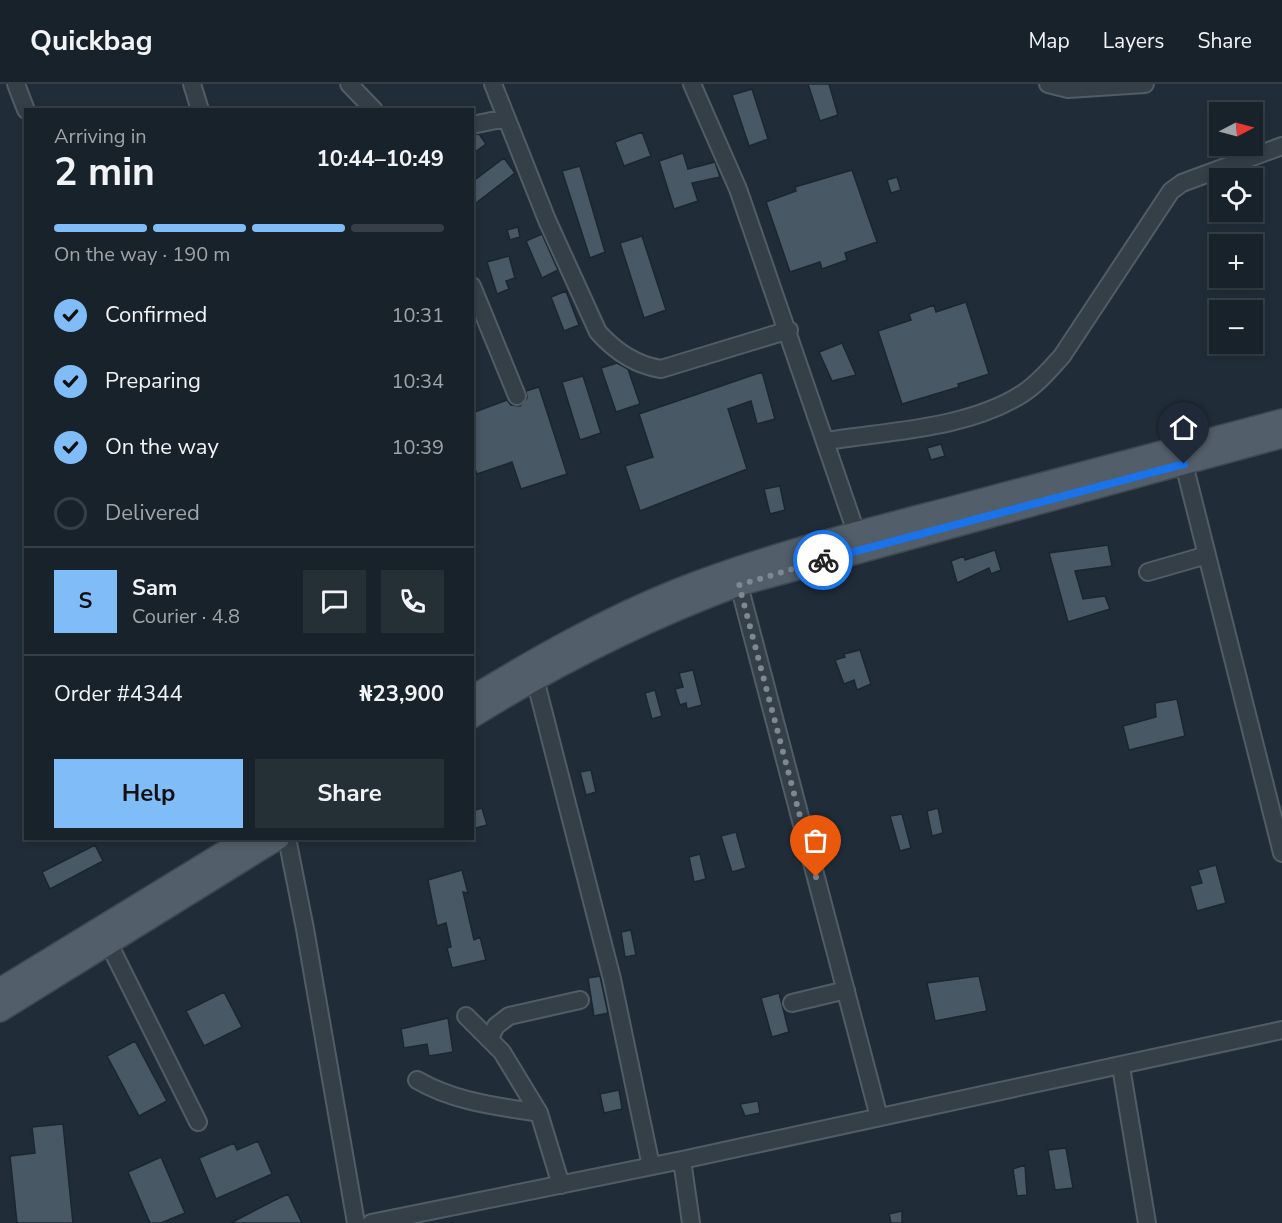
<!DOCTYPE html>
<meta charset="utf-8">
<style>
:root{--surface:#18222a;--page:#252f36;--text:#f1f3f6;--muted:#9fa4a8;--line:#363f47;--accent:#80bdf8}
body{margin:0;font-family:"Nunito Sans",sans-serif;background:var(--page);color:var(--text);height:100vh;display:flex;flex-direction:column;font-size:22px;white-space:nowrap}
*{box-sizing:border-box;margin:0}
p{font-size:20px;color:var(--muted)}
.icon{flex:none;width:33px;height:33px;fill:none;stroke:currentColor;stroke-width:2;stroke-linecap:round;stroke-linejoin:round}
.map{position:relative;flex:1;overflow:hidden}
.panel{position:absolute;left:24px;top:24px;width:450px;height:732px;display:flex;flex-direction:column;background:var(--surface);border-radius:0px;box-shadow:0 3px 9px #0003,0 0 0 2px var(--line)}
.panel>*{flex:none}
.needle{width:39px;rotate:84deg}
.controls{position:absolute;left:1209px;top:18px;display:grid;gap:12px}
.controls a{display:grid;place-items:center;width:54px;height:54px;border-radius:0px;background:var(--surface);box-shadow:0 3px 9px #0003,0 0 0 2px var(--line);font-size:30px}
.pin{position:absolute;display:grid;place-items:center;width:51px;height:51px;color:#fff;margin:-62px -26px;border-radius:50% 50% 50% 0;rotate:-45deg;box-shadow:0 0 6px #0007}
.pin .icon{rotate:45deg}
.courier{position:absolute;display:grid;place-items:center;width:60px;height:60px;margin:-30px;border:4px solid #1a73e8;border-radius:50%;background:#fff;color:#222;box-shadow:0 2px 8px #0007}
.headline em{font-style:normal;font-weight:700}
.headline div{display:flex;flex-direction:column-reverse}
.headline{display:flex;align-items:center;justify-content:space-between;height:102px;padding:0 30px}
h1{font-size:39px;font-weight:700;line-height:45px}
.bar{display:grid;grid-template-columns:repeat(4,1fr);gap:9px 6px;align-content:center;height:72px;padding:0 30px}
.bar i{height:8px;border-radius:4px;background:var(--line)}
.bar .selected{background:var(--accent)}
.bar p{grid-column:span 4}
.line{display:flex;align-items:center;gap:15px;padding:0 30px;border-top:2px solid var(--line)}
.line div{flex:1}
.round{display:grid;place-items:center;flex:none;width:63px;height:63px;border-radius:0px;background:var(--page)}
ol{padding:0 30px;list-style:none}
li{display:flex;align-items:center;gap:18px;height:66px}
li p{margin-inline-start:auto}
li .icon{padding:6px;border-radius:50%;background:var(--accent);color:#111;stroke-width:4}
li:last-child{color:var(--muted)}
li i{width:33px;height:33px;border:3px solid var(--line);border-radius:50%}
.primary-button{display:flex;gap:12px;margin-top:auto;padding:12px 30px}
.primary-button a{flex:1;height:69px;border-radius:0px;background:var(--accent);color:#111;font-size:24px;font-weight:700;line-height:69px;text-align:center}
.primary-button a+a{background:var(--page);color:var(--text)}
header{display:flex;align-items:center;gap:36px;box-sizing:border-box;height:84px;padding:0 30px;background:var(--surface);border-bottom:2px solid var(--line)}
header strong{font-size:28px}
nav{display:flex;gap:33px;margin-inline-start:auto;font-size:21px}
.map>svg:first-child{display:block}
.building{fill:#485864;stroke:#1b262f;stroke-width:1.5}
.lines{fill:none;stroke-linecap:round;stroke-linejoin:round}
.minor-casing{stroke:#515d66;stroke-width:20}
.major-casing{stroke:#3d4852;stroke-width:24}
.minor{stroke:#343f48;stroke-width:16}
.major{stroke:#525e69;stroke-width:21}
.done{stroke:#7c8994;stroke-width:6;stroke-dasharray:0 10.8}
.route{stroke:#1a73e8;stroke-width:8}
</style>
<header>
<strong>Quickbag</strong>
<nav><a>Map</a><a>Layers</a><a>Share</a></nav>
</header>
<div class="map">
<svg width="1282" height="1139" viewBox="0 0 1282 1139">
<rect width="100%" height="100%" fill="#202d38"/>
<path class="building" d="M808,0H829L838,31L820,37Z
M752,5L768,55L749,62L732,11Z
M642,48L651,72L624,82L615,58Z
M479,50L486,60L472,70V51Z
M683,69L688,85L715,78L720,93L692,99L698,117L674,125L659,77Z
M504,74L515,89L472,122V98Z
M580,82L605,168L590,174L562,87Z
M852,86L877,158L845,169L847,176L822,185L820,178L790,188L766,118L796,107L795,103Z
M897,93L901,106L891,109L887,96Z
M518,143L520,153L510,156L507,146Z
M542,150L558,186L542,194L526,157Z
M642,152L666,226L644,234L620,159Z
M509,172L515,194L506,197L509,205L497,210L487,178Z
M566,207L579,241L564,247L551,213Z
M966,218L989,290L958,300L959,303L902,320L878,247L911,236L909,230L934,221L936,228Z
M842,259L856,291L832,297L819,268Z
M617,279L628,285L640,320L616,328L601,284Z
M762,288L775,335L757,340L751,317L728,325L747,385L640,427L625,382L653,373L639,330Z
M583,292L601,349L580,356L562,298Z
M539,303L567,390L521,405L512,378L477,390L472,378V329L507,316L511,321L520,322L527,314L526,307Z
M941,360L945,372L931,376L927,364Z
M780,402L785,426L770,430L764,405Z
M1108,461L1112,482L1075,487L1083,515L1105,512L1110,525L1068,538L1049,469Z
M995,466L1001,486L991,490L989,484L957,499L951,477L964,472L965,476Z
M860,566L871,600L857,606L854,596L844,600L835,576L845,573L844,570Z
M693,586L702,621L687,625L686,619L680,621L675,605L683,603L679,589Z
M655,606L662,632L652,635L645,609Z
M1177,615L1185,652L1129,666L1123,642L1156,633L1155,619Z
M591,686L596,708L586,711L580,688Z
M482,724L487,741L472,745V727Z
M938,724L943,749L932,752L927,727Z
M902,730L911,764L900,767L890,732Z
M736,748L746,784L732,788L721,752Z
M95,761L103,777L50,805L42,788Z
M700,770L706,795L694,798L689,773Z
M1216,781L1226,819L1197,827L1190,802L1202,799L1198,786Z
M462,786L468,809L463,808L474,856L480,853L486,876L452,884L447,864L451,863L446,839L437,842L428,796Z
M631,846L636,871L625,873L621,848Z
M600,892L608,929L594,932L588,894Z
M979,892L987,927L935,937L927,899Z
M224,908L242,943L204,962L186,927Z
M779,909L789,948L772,953L761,914Z
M448,934L453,968L429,972L427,960L404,964L401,945Z
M135,957L167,1017L139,1032L107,972Z
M619,1006L622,1025L604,1029L600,1010Z
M758,1017L760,1029L745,1032L740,1020Z
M63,1040L73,1139H17L10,1072L35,1069L32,1043Z
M258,1057L272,1090L216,1115L199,1074L234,1059L237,1066Z
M1066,1064L1073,1104L1055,1106L1048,1066Z
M161,1073L185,1129L161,1139H150L128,1088Z
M1025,1081L1027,1111L1017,1112L1013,1085Z
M288,1110L302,1139H231L273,1117Z
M902,1127V1139H891L889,1130Z"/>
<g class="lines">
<g class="minor-casing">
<path id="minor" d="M16,0L26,26
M192,0L200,26
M349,0L374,26
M493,0L547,136L598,248C615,267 635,281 661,285L789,246
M692,0L738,105L856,448
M1048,0L1068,5L1145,0
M472,41L506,34
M472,202L517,312
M826,357C889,347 967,345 1022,310C1038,300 1050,285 1062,272L1171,107L1182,99L1282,62
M1184,380L1282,769
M1148,488L1207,471
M739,501L879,1033
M535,595L612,895L651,1082
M287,754L305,845L356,1139
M109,860L198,1038
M792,919L846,906
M466,932L502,968L539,1029L561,1101
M490,954L496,942L509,932L580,916
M1121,983L1147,1139
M417,996C455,1018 496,1022 539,1029
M682,1076L691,1139
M371,1139L682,1076L1282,946"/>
</g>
<g class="major-casing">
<path id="major" d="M472,613C538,573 605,535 677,506C765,471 858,448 950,424C1060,395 1171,366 1282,336
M472,633C557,580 645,536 739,501L1282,353
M0,905L247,754
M0,927L279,754"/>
</g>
<use href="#minor" class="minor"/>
<use href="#major" class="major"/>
</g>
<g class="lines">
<path class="done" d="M816,793L739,501L823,476"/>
<path class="route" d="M823,476L1184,380"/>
</g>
</svg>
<div class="controls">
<a><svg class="needle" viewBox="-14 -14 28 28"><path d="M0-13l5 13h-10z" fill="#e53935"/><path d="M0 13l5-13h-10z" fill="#9fa4a8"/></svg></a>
<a><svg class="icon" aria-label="locate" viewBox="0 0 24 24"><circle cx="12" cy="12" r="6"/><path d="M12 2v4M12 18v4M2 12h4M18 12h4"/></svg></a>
<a>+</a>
<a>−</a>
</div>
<div class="pin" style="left:816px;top:793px;background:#ea580c"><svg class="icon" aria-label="bag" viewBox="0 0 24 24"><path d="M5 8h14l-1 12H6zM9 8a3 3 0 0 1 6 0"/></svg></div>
<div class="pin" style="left:1184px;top:380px;background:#1f2937"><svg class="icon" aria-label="home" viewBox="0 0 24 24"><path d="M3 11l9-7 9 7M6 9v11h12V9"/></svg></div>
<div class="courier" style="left:823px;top:476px"><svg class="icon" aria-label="bike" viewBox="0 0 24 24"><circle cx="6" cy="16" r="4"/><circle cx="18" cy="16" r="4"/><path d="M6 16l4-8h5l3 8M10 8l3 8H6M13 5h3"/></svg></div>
<section class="panel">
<div class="headline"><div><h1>2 min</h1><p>Arriving in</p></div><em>10:44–10:49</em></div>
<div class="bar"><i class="selected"></i><i class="selected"></i><i class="selected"></i><i></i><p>On the way · 190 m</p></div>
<ol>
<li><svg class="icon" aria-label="check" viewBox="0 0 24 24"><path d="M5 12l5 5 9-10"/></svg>Confirmed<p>10:31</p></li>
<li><svg class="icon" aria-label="check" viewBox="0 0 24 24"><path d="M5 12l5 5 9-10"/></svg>Preparing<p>10:34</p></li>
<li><svg class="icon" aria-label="check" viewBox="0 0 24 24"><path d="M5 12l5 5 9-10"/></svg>On the way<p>10:39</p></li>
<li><i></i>Delivered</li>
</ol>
<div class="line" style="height:108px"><b class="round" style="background:var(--accent);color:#111">S</b><div><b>Sam</b><p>Courier · 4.8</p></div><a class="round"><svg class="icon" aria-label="chat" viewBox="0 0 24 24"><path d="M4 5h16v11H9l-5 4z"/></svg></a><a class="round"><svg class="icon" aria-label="phone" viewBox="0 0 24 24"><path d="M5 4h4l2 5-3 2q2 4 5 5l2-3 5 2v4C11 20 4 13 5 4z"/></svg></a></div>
<div class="line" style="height:78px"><div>Order #4344</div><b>₦23,900</b></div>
<div class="primary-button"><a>Help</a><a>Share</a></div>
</section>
</div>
